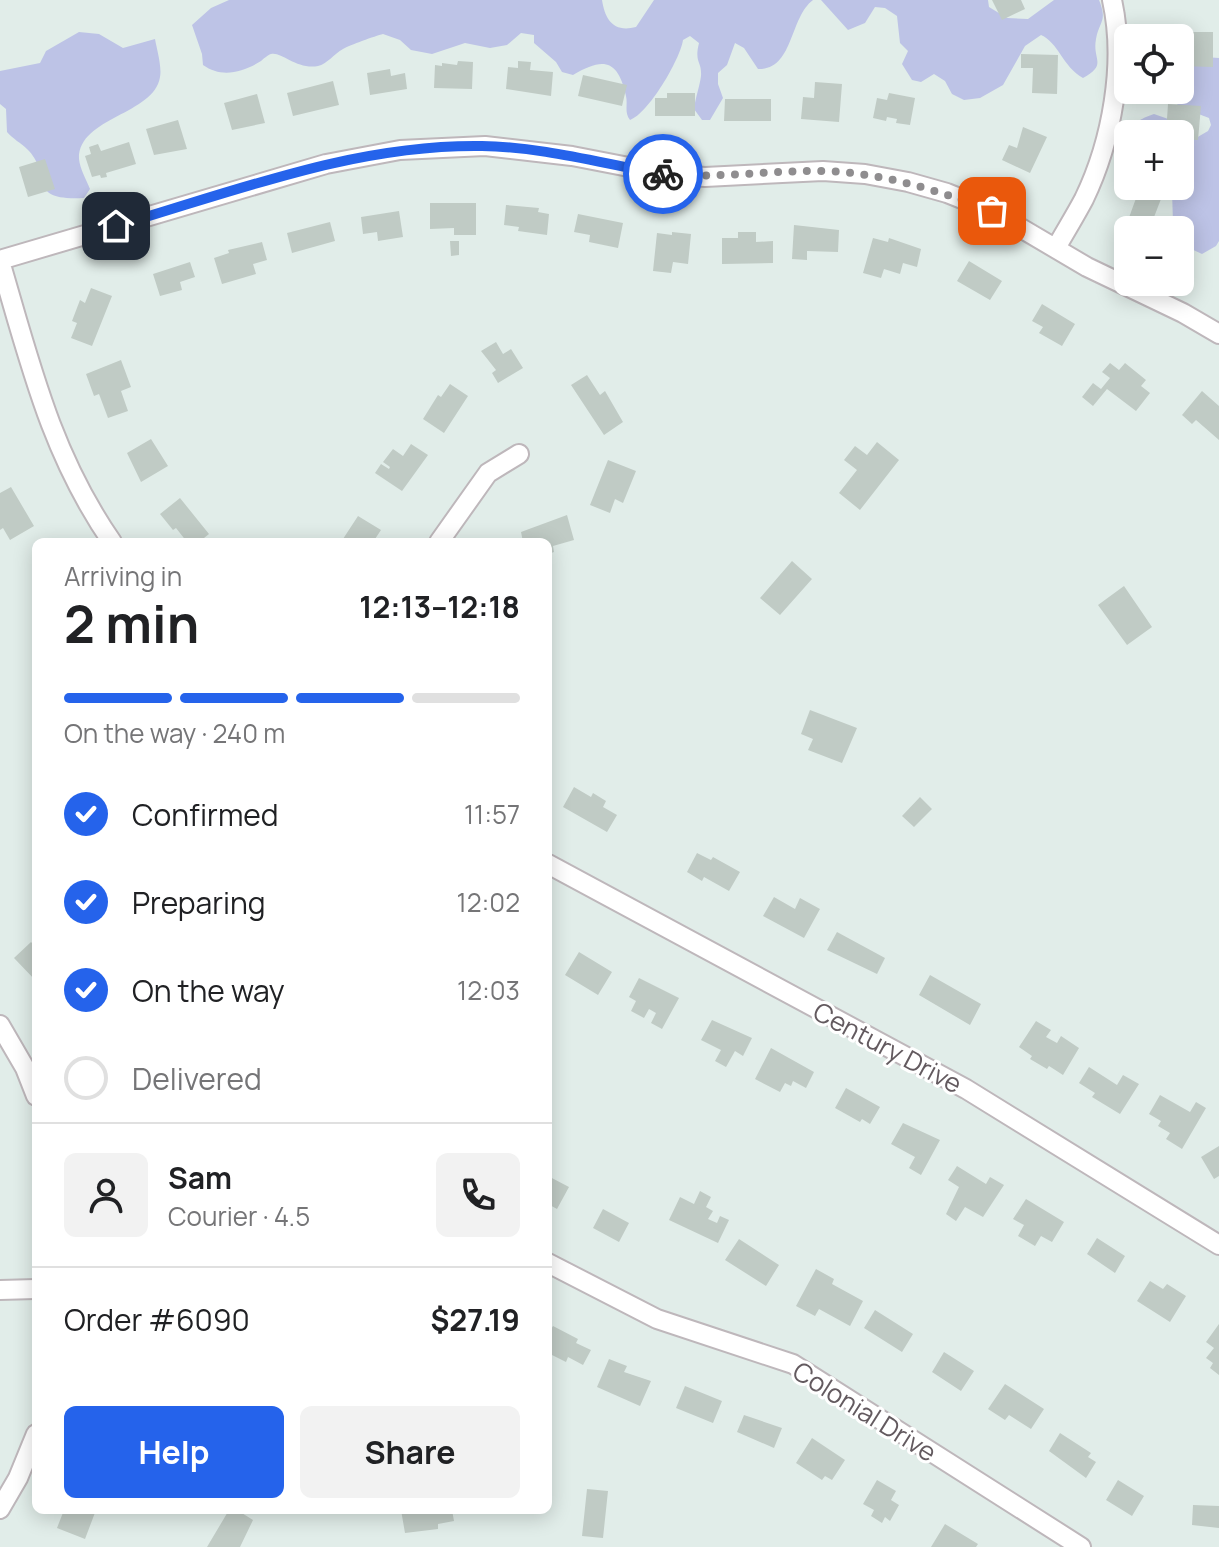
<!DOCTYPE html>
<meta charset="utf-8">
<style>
:root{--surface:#fff;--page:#f2f2f2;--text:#202124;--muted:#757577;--line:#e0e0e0;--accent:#2563eb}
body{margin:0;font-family:Manrope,sans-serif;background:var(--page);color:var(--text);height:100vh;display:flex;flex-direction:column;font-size:30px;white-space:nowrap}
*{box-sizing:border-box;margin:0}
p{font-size:26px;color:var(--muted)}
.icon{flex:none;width:44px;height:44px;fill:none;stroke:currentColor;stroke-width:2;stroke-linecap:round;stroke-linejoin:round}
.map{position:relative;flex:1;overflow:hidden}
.details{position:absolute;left:32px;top:538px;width:520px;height:976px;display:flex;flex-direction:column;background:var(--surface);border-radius:12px;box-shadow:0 4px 20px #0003}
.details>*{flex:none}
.controls{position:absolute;left:1114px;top:24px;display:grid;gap:16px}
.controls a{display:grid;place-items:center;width:80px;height:80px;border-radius:12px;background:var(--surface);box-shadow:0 4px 20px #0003;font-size:40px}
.pin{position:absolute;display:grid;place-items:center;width:68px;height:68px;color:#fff;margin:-34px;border-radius:16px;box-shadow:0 4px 12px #0006}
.courier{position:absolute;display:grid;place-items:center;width:80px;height:80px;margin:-40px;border:6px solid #2563eb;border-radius:50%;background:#fff;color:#222;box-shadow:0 2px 10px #0007}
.summary em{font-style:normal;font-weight:700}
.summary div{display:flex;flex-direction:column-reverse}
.summary{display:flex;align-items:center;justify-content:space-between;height:136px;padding:0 32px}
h1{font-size:52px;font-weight:700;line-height:60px}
.bar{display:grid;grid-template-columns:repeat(4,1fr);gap:12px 8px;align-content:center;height:96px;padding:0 32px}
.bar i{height:10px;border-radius:6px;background:var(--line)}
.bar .current{background:var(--accent)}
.bar p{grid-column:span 4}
.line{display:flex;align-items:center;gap:20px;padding:0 32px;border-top:2px solid var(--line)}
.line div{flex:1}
.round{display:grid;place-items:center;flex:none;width:84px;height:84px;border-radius:12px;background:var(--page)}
ol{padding:0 32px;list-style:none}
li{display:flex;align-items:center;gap:24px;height:88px}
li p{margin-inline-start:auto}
li .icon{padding:8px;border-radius:50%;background:var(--accent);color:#fff;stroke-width:4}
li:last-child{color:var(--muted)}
li i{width:44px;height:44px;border:4px solid var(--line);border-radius:50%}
.action{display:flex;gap:16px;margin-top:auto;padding:16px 32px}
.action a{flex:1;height:92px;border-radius:12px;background:var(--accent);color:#fff;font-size:32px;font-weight:700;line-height:92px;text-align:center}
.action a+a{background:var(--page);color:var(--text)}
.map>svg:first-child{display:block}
.green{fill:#bdc3e6}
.building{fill:#c0cbc5}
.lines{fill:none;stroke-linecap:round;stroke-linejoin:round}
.street-casing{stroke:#beb7bb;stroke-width:22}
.street{stroke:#fff;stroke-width:18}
.done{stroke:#8f8d8f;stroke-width:8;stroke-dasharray:0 14.4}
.route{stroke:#2563eb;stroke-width:10}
.labels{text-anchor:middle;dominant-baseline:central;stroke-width:6;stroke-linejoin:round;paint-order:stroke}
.street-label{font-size:26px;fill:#635a5f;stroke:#fff}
</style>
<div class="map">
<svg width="1219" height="1547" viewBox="0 0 1219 1547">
<rect width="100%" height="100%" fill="#e1ede9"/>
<path class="green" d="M229,0H602C605,19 613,33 636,27L654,0H813C789,18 794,70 758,69L744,48L735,43L727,65L718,73V84L723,98L710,120H702L694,109C695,99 700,85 701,76C702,61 694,63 699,43L690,36L683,40C680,60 648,114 630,120C624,112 628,105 626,96C618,59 603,57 573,75L562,72L556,62L534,43V35L521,33L507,45L490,48L465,43L432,54L411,50L400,40L383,34C375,36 350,45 343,49C334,54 327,64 318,66C297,70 281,51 271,54C269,54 262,60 261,61C242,73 221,78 203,65L202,54L192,25L211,8Z
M821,0H988L989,7L1007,18L1028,19L1054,0H1099C1108,22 1099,21 1096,39C1092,60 1108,64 1083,78C1063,67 1058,42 1041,35L1025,46L1003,85L980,98L964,100L952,94L945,81L934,74L921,82L912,80L902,64L908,51L900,43L897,16L885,8L875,7L865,23L848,30Z
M79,32L99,34L123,48L155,39C157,50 162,67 160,77C154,115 78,117 79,159C80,169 86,179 90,189L84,198C24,201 54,175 27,149C21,143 13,139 7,132L6,109L0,104V71L40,63L46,51Z
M1204,57L1219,58V241L1216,246L1202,254L1185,246L1180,230H1177L1173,222L1172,192L1162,186H1180V134H1133C1133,121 1143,118 1154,114L1171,120L1196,138L1208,131L1211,125L1209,118L1183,108L1154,90H1180V66Z"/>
<path class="building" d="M992,0H1021L1025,9L1002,20Z
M1174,32H1213V67L1180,66V38H1174Z
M1021,54L1058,55L1057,94L1032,93L1033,68H1021Z
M458,61L473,62L472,89L434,88L435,65L442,66V63L457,65Z
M518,61L531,62L530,70L553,72L551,96L506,89L508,67L518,68Z
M390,69L391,76L405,73L407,89L370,95L367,73Z
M583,75L627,85L622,106L578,96Z
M333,81L339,105L293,116L287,93Z
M815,82L842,84L839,122L801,119L803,97L814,98Z
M667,93H695V116H655V98H667Z
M889,93L915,98L910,125L896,123L897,119L887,117L886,121L873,118L877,98L887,100Z
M257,94L265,123L232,130L224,103Z
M725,99H771V121H724Z
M1168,104L1201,106L1198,140L1180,139V134H1166Z
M178,120L187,149L154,155L146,129Z
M1023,127L1047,137L1030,173L1002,160L1009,145L1017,148Z
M129,142L136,164L106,173L107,177L101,178L100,175L92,177L85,156L91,154L89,147L98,144L101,151Z
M45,159L55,189L28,197L19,167Z
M1139,190L1161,199L1149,230L1127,223Z
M430,203H476V235H454V228L430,229Z
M506,205L539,208L538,212L549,214L547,235L518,231L519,227L504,225Z
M399,211L403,237L378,241L377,232L363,234L361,217Z
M578,214L623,223L618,248L589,242L590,235L574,232Z
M330,222L335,241L292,253L287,233Z
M794,225L839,230L838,252L807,251V260L792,259Z
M672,232L691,234L688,264L673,262L671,273L653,271L657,233L672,235Z
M738,232H756V242L773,241V263L722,264V238H738Z
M873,238L888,242L889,238L921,249L917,267L903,263L900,274L884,269L881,278L863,273Z
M450,241H459V255L451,256Z
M262,242L267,260L253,264L256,274L222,284L214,258L229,253L228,250Z
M969,261L1002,281L990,300L957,281Z
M190,262L195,277L180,282L182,290L160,296L153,274Z
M91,288L112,296L92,346L71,338L77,323L72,321L80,300L85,303Z
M1042,304L1075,324L1062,346L1039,333L1043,327L1032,321Z
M496,342L503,354L511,349L523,368L498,383L492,373L496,370L481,351Z
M121,360L131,387L121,391L128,411L108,418L99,394L94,396L86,374Z
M1110,363L1119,370L1125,363L1146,380L1141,386L1150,393L1136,411L1107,389L1093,406L1082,397L1093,383L1101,389L1110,378L1102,372Z
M587,375L600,395L605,391L623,422L604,435L571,385Z
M450,384L468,396L444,433L423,419L438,395L441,397Z
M1202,391L1219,406V440L1196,420L1192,424L1182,415Z
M151,439L168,466L141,482L127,453Z
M877,442L899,460L860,510L839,493L857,470L844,460L855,446L867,455Z
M411,444L428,455L402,491L375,473L381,464L389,469L390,467L383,462L393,449L403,456Z
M608,460L636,471L623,503L615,499L610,513L590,505Z
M11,487L34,526L10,540L3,528L0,530V493Z
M180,498L209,534L199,542H187L176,528L173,530L160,514Z
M567,515L574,540L553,546L554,552L548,554V542H523L521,532Z
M358,516L381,530L373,542H341Z
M792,561L812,579L780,615L760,598Z
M1124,586L1152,627L1127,645L1098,605Z
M810,710L857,728L842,763L808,750L813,739L801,734Z
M574,787L591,797L593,793L606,801L603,807L617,815L607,832L563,807Z
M920,797L932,809L914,827L902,816Z
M697,853L711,860L713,857L740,872L729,891L704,877L702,881L687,872Z
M774,897L795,909L800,898L820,909L804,938L763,916Z
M837,932L885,958L877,974L827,950Z
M31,942L36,947V981L14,958Z
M579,952L612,972L598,995L565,975Z
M930,975L981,1004L970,1025L919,995Z
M639,978L679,998L662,1029L651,1023L656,1013L649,1009L644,1018L631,1011L636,1001L629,997Z
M712,1020L752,1038L743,1056L735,1051L726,1067L715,1061L721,1050L701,1040Z
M1036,1021L1051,1030L1046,1037L1057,1043L1061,1036L1079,1048L1063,1075L1049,1066L1047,1069L1030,1059L1032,1056L1019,1047Z
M771,1048L814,1072L806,1088L793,1081L791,1086L785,1083L780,1092L755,1079Z
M1089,1067L1117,1085L1123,1075L1139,1084L1120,1114L1092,1097L1095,1093L1079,1083Z
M846,1088L880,1107L870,1124L862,1119L860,1122L835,1108Z
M1160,1095L1190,1112L1196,1102L1206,1108L1182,1149L1166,1139L1170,1133L1158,1126L1161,1121L1149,1114Z
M903,1123L940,1140L921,1175L909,1168L915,1157L891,1144Z
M1219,1146V1176L1214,1179L1201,1157Z
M957,1166L986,1184L990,1177L1004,1185L983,1217L965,1207L956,1221L946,1214L959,1187L948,1180Z
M548,1176L569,1187L557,1209L548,1204Z
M700,1191L711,1197L706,1207L713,1211L708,1219L717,1223L720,1216L729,1220L718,1243L669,1220L680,1197L694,1204Z
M1026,1199L1064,1222L1052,1242L1041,1236L1035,1246L1018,1236L1024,1225L1013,1219Z
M603,1209L629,1223L619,1242L593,1228Z
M1097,1238L1125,1256L1115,1273L1087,1254Z
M739,1239L779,1265L766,1286L725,1260Z
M816,1269L834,1279L832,1284L863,1301L850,1326L819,1309L815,1316L796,1306Z
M1150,1281L1163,1289L1167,1284L1186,1296L1170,1322L1137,1301Z
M875,1310L913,1334L902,1352L864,1328Z
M1219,1324V1375L1210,1368L1213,1363L1206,1358L1214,1348L1206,1342Z
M553,1326L578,1339L576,1343L591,1350L583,1365L568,1357L566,1362L548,1353V1334Z
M944,1352L974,1371L961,1391L932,1372Z
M609,1359L627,1366L624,1372L651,1381L640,1406L597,1387Z
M1005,1384L1044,1409L1031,1429L1009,1415L1005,1420L988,1409Z
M685,1386L722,1401L713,1423L676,1408Z
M744,1415L782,1428L774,1448L737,1432Z
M1060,1433L1091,1453L1088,1457L1096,1462L1086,1478L1049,1451Z
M812,1438L845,1460L832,1480L825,1476L822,1480L796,1463Z
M877,1480L896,1491L891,1500L899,1505L890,1521L885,1517L882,1523L871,1516L874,1510L863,1504Z
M1118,1480L1144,1496L1132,1516L1106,1500Z
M587,1489L608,1491L603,1538L582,1536Z
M1193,1505L1219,1506V1528L1192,1525Z
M64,1510H96L85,1539L57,1528Z
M229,1510H237L253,1520L240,1547H207Z
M401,1510H452L454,1521L438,1524V1529L405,1533Z
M945,1524L978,1544L976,1547H931Z"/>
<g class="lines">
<g class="street-casing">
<path id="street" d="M1056,248C1065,232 1075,216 1084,199C1112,141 1126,63 1112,0
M0,260L326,164L400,150L485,146L572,156L665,174L705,177L823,171L865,174L908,182L947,193L992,211L1087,267L1183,313L1219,334
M0,261C30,363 51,454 112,542
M439,542L488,473L519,454
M548,864L966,1089L1219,1245
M0,1025L25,1068L36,1096
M548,1263L657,1319L793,1364L1081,1547
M0,1290L36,1289
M0,1509L18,1478L36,1434"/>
</g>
<use href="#street" class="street"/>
</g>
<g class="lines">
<path class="done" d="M663,174C717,179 770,170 824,171C883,173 937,190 992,211"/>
<path class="route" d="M116,226C236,191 355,144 482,146C544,147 603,164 663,174"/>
</g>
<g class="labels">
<g class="street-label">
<text transform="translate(888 1047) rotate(28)">Century Drive</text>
<text transform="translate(865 1411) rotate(32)">Colonial Drive</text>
</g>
</g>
</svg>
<div class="controls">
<a><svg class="icon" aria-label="locate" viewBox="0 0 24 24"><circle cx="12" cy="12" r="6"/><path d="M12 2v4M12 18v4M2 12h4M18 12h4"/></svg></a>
<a>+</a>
<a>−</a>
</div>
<div class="pin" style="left:992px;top:211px;background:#ea580c"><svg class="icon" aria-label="bag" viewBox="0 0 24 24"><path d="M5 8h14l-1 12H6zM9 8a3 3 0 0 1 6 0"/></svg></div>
<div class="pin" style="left:116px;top:226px;background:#1f2937"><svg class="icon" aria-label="home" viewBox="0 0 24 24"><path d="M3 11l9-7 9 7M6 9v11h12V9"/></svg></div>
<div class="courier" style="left:663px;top:174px"><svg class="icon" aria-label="bike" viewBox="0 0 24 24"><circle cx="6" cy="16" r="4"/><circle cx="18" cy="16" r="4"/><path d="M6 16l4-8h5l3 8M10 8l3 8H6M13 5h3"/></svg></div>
<section class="details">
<div class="summary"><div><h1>2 min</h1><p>Arriving in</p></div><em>12:13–12:18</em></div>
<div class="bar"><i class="current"></i><i class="current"></i><i class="current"></i><i></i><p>On the way · 240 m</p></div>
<ol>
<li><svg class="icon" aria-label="check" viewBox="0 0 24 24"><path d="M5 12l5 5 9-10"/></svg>Confirmed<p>11:57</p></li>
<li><svg class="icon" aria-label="check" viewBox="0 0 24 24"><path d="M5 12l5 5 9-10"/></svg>Preparing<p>12:02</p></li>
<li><svg class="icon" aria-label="check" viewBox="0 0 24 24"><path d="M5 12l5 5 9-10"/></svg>On the way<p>12:03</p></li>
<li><i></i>Delivered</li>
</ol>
<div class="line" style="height:144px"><a class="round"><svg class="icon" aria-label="person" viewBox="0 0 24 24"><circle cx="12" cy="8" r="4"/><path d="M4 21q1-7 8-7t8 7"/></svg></a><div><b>Sam</b><p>Courier · 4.5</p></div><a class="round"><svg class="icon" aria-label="phone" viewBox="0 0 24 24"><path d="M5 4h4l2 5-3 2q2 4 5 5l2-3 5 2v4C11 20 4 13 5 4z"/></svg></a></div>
<div class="line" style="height:104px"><div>Order #6090</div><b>$27.19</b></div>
<div class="action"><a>Help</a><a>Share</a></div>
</section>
</div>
